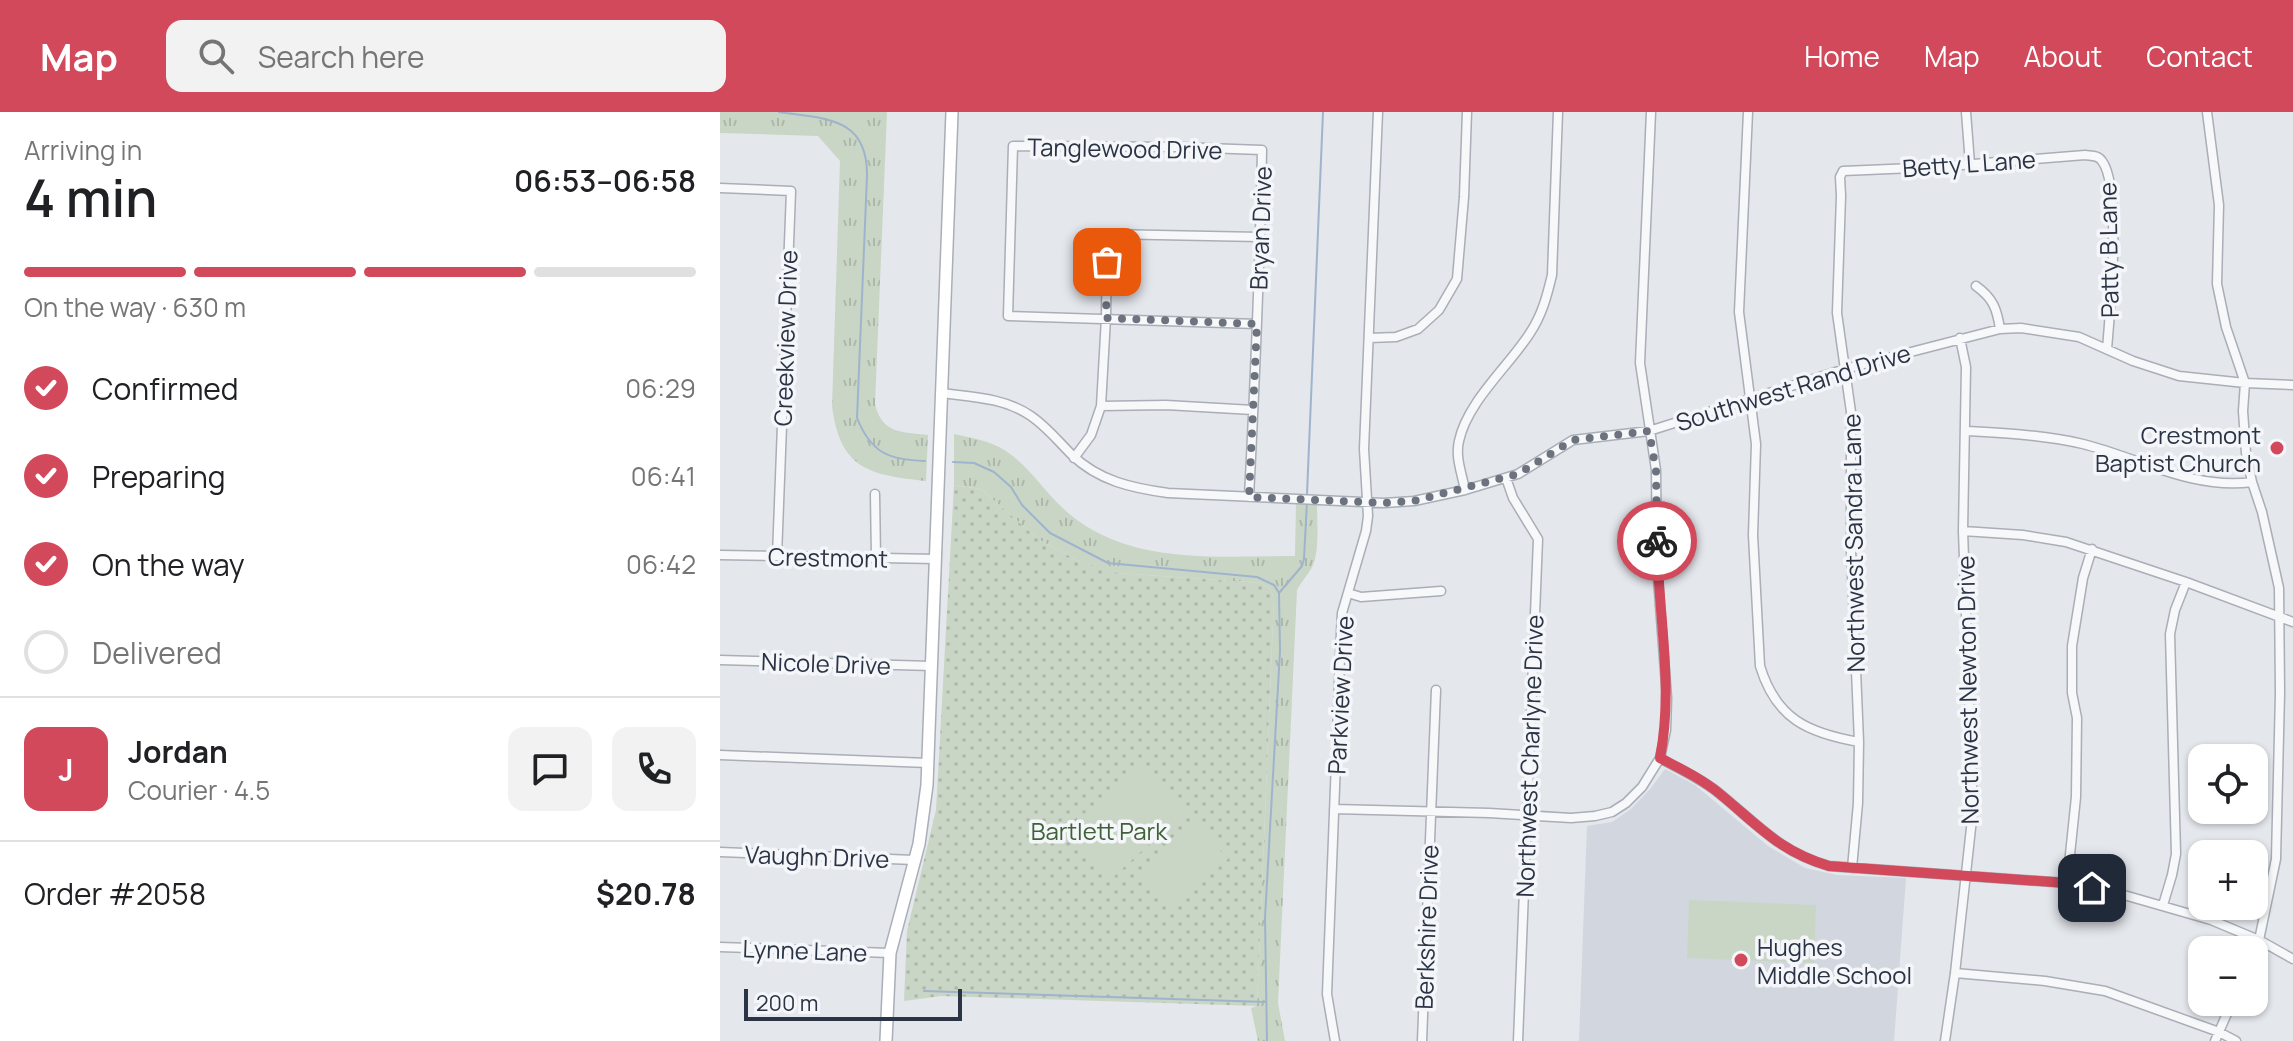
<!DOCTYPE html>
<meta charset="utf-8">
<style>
:root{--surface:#fff;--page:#f2f2f2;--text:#202124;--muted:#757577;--line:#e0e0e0;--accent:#d1495b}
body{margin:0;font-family:Manrope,sans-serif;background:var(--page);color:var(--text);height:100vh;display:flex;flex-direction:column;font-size:30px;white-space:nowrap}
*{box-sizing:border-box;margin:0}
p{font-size:26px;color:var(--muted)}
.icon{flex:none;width:44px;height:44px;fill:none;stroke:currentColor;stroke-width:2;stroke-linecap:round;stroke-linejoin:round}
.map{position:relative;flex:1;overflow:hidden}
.details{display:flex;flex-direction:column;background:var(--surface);width:720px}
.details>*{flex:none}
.buttons{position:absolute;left:1468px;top:632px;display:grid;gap:16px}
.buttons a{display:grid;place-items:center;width:80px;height:80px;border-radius:16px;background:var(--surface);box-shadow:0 2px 6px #0004;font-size:40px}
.scale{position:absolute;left:24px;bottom:20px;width:218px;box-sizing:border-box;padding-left:8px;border:4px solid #2b3445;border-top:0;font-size:22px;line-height:28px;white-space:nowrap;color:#2b3445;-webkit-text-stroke:6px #f4f6f9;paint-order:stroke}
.pin{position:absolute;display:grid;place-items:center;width:68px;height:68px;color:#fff;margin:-34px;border-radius:16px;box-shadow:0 4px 12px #0006}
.courier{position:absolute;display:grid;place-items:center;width:80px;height:80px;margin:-40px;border:6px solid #d1495b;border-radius:50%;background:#fff;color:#222;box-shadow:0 2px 10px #0007}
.headline em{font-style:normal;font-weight:600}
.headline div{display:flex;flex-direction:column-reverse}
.headline{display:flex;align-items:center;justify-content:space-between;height:136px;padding:0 24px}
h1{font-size:52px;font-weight:600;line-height:60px}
.bar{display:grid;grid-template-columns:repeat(4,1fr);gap:12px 8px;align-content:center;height:96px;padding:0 24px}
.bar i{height:10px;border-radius:6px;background:var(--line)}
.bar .on{background:var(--accent)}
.bar p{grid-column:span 4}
.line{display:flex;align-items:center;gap:20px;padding:0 24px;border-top:2px solid var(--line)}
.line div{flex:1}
.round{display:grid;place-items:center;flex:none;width:84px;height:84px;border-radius:16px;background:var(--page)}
ol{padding:0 24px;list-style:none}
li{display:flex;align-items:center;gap:24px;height:88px}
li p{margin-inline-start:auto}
li .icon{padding:8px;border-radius:50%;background:var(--accent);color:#fff;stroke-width:4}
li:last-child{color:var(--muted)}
li i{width:44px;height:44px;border:4px solid var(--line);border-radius:50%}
header{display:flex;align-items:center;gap:48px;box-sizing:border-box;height:112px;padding:0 40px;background:var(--accent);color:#fff}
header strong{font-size:38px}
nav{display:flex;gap:44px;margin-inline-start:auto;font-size:28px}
.search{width:560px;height:72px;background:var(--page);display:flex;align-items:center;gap:20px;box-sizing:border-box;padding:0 28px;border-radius:16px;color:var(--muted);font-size:30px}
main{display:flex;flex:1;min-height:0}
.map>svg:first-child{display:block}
.built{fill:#d2d6de}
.grass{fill:url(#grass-tufts)}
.park{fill:url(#park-dots)}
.pitch{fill:#c9d6c5}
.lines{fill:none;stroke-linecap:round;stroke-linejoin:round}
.stream{stroke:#9fb4cc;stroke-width:2}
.street-casing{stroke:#a9aeb7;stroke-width:11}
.secondary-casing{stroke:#a9aeb7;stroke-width:14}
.street{stroke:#f7f8fa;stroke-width:8}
.secondary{stroke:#fff;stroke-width:11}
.done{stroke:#6c737f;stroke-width:8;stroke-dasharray:0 14.4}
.route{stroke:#d1495b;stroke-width:10}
.poi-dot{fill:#d1495b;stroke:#f4f6f9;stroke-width:3}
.labels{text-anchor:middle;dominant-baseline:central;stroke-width:7;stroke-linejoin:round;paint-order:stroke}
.street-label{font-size:24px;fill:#2b3445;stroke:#f4f6f9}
.poi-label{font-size:24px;fill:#2b3445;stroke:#f4f6f9;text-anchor:end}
.park-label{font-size:24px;fill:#3f6138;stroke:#f4f6f9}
</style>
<header>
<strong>Map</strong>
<div class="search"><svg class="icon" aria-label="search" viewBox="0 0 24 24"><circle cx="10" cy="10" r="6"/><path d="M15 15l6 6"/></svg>Search here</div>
<nav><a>Home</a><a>Map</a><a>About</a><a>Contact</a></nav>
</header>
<main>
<section class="details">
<div class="headline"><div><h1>4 min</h1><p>Arriving in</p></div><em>06:53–06:58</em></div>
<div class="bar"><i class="on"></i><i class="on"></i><i class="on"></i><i></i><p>On the way · 630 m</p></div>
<ol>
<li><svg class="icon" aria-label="check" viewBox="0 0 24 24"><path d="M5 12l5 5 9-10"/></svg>Confirmed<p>06:29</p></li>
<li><svg class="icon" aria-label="check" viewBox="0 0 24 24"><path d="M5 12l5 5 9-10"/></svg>Preparing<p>06:41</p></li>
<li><svg class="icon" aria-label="check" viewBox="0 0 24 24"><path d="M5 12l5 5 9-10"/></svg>On the way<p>06:42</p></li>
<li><i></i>Delivered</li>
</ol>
<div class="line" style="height:144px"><b class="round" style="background:var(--accent);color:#fff">J</b><div><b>Jordan</b><p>Courier · 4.5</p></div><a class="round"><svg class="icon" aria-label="chat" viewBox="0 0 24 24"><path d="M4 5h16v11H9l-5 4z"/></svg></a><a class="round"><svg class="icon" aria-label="phone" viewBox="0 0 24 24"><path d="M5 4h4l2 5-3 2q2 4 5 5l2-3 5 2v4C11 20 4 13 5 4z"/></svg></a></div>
<div class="line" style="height:104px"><div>Order #2058</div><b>$20.78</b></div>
</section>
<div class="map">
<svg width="1573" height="929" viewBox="0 0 1573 929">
<defs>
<pattern id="grass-tufts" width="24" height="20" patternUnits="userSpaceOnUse" patternTransform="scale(2)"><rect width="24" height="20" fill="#c9d6c5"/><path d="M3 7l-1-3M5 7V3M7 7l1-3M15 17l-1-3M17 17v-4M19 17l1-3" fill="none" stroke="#adb8ab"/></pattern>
<pattern id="park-dots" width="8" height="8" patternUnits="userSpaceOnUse" patternTransform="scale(2)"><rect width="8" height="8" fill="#c9d6c5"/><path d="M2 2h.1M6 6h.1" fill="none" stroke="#adb8ab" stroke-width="1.8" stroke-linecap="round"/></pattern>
</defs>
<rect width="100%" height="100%" fill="#e4e7ec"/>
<path class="built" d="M945,657L975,673L1048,734L1085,756L1117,763L1186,766L1174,929H859L867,714L892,710L911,697L931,676Z"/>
<path class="grass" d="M0,0H167L155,292C162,322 182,320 208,323L206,369C149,363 120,357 112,294L120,49L98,24L0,21Z
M234,322C252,326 271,329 286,339C310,355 325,381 347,400C409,454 498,444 575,444L576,392L597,393C597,410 600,443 591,457C587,464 581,470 577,478L558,891L565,929H538L531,896L537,894L554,486L550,477L541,471L397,461L379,456L358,449L318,427L261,377L234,373Z"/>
<path class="park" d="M234,373L261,377L318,427L358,449L397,461L541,471L550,477L554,486L537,894L221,884L184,889L187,819L216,698Z"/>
<path class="pitch" d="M421,651L465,700L392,766L347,717Z
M475,710L508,747L452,797L419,760Z
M969,788L1096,793L1094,851L967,846Z"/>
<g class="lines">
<path class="stream" d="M59,0C104,7 148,4 147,64L137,306C151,341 169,348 205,349
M233,350L254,351L274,360L291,375L302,393L330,421L388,451L537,465L554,473L559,481L560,539L545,806L547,929
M587,382L603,0
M559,481L582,454L584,447L587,389
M204,879L546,890"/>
<g class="street-casing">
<path id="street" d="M1028,0L1019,200L1036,332L1033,423L1040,554C1056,607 1088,621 1139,630
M1246,0L1250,52
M1487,0L1499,93L1497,172L1506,215L1525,271L1523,299L1526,341L1532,370L1542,400L1559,476L1560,581L1556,747L1539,828L1534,839
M0,76L71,79L57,444
M1256,174C1273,186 1277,197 1280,217
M649,226L676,225L698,217L719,198L737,167L744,85L747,0
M222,281C253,285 285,286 311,304C327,315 339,330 352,343C379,369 412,376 448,381L664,391L694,389L745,378L798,362L853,328L929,319L1125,257L1280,217L1301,216L1359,225L1413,249L1459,264L1525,271L1573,273
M381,294L446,293L533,298
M1245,319C1284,321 1325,323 1363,332C1419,346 1472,378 1532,370
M354,346L371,323L381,294L386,206L387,122L540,125
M786,366L793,386L818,427L798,929
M745,378C742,362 735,345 739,329C747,290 789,254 810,221C822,203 827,184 832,163L838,0
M155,382L156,446
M529,385C535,269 540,154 542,38L458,35L293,34L288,204L537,212
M1243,419L1303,423L1346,430L1466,470L1573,510
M0,443L216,447
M628,481L641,485L721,479
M0,548L212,554
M0,643L208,651
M940,646C961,658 982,667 1000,682C1038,713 1060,740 1109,754L1347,771L1397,781L1491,808L1539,828L1573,847
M614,697L769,701L851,706L875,704L892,700L906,691L922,675L940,646L946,618L947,586L937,454L936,358L920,251L931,0
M0,740L194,748
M1132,756L1138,691L1139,630L1131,438V300L1117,201L1121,84L1120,65L1123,59L1217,55L1365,43C1372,44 1378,43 1382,49C1402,75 1390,201 1387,237
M1347,771L1356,685L1357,606L1352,581V534L1363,466L1372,437
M1443,793L1452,763L1456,742L1450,522L1455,498L1466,470
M0,835L170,841
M1235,861L1325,869L1385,879L1499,920L1516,929
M615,929L607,882L621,520L622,501L646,419L648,404L644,337L658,0
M702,929L716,578
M1225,929L1235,861L1252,707V665L1243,419L1246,255L1240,226
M1495,929L1512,890"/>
</g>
<g class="secondary-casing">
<path id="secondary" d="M166,929L170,841L199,732L207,673L232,0"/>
</g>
<use href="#street" class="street"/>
<use href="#secondary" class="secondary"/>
</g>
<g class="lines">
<path class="done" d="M387,150L386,206L537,212L529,385L664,391L694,389L798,362L853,328L929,319L936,358L937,429"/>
<path class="route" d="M937,429C938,502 954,574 940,646C961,657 982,667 1000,682C1039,714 1059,739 1109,754L1347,771L1372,776"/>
</g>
<g class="poi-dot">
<circle cx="1557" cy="336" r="8"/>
<circle cx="1021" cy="848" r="8"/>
</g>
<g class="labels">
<g class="street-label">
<text transform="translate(405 36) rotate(1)">Tanglewood Drive</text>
<text transform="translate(1249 51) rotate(-4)">Betty L Lane</text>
<text transform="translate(540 116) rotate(-88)">Bryan Drive</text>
<text transform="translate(1388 138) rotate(-91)">Patty B Lane</text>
<text transform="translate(65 226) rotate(-88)">Creekview Drive</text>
<text transform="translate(1073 275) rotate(-17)">Southwest Rand Drive</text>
<text transform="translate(1133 431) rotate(-91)">Northwest Sandra Lane</text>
<text transform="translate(108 445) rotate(1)">Crestmont</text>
<text transform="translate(106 551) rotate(2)">Nicole Drive</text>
<text transform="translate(1247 578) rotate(-91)">Northwest Newton Drive</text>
<text transform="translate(620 583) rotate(-87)">Parkview Drive</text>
<text transform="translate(809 644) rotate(-88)">Northwest Charlyne Drive</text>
<text transform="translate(97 744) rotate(2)">Vaughn Drive</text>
<text transform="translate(706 815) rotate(-88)">Berkshire Drive</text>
<text transform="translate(85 838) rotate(2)">Lynne Lane</text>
</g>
<g class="poi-label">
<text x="1541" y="322">Crestmont<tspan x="1541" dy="28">Baptist Church</tspan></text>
<text x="1037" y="834" text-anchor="start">Hughes<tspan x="1037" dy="28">Middle School</tspan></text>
</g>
<g class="park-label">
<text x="379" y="718">Bartlett Park</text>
</g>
</g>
</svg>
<div class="buttons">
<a><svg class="icon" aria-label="locate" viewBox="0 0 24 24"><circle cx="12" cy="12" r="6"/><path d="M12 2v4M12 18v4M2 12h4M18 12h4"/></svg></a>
<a>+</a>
<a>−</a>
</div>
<div class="scale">200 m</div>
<div class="pin" style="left:387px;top:150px;background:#ea580c"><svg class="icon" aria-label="bag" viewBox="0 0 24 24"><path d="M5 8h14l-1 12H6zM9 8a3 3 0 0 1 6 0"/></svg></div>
<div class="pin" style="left:1372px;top:776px;background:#1f2937"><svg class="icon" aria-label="home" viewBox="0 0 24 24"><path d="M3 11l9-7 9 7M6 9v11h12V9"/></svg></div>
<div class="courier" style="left:937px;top:429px"><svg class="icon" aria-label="bike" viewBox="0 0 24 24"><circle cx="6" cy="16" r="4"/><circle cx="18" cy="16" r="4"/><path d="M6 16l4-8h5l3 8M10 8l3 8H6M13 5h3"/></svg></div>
</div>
</main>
